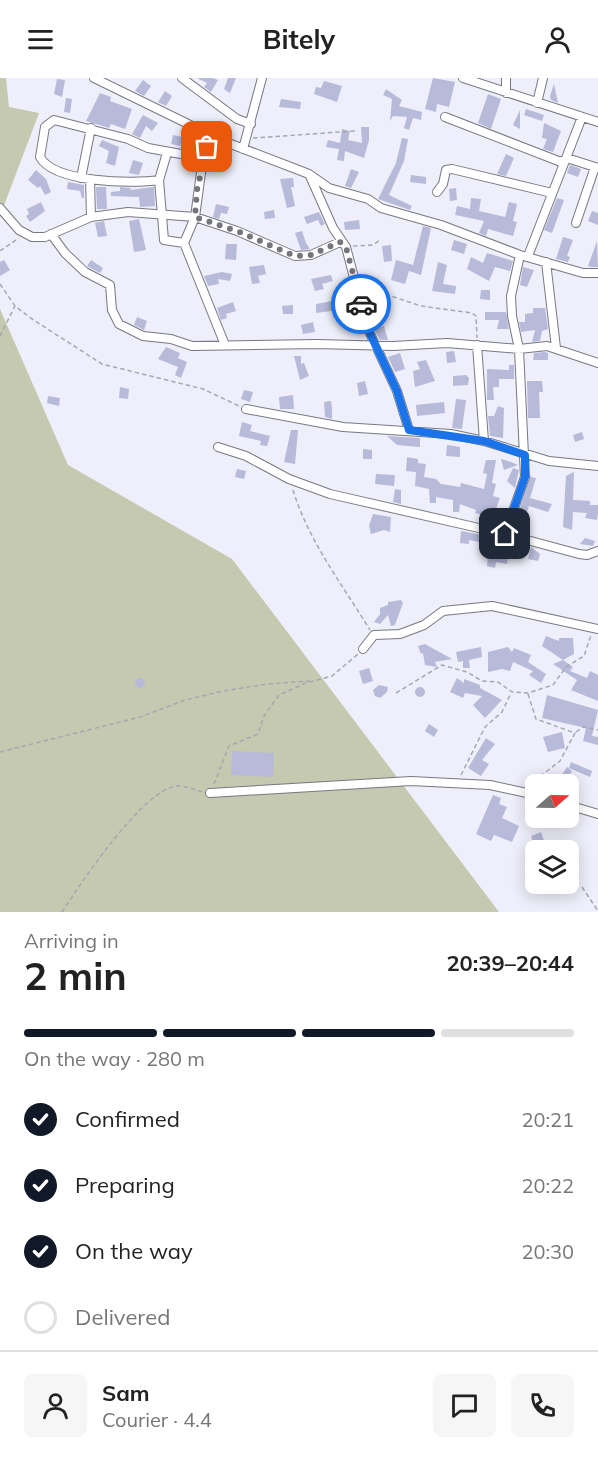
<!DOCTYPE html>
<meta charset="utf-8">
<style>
:root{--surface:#fff;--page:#f6f6f6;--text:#222;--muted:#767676;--line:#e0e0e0;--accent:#111827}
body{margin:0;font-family:Mulish,sans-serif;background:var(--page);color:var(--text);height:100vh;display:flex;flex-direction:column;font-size:22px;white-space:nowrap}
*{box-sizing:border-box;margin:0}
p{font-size:20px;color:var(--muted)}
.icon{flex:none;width:33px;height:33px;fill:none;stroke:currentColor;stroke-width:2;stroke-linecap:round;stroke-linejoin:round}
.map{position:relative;height:834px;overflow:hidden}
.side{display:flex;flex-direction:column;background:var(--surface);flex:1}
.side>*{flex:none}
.needle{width:39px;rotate:70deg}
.controls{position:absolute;left:525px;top:696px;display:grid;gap:12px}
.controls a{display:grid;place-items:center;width:54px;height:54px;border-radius:9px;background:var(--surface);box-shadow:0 3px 15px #0003;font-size:30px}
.pin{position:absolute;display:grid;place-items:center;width:51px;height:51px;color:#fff;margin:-26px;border-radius:12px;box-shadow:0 3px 9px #0006}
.courier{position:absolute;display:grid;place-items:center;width:60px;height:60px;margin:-30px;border:4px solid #1a73e8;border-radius:50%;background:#fff;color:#222;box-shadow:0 2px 8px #0007}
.overview em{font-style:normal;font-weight:700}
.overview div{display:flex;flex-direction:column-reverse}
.overview{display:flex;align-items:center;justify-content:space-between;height:102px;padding:0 24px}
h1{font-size:39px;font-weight:700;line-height:45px}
.bar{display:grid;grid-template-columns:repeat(4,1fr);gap:9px 6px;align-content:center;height:72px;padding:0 24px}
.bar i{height:8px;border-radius:4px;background:var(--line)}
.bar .on{background:var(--accent)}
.bar p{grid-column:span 4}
.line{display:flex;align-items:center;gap:15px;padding:0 24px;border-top:2px solid var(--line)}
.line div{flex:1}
.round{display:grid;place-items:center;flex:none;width:63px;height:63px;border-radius:9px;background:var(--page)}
ol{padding:0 24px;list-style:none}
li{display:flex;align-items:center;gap:18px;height:66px}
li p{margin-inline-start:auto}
li .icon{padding:6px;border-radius:50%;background:var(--accent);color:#fff;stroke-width:4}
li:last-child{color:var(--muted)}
li i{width:33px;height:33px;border:3px solid var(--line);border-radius:50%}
header{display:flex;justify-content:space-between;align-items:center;height:78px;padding:0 24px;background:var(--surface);font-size:27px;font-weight:700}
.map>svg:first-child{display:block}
.green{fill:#c4c9af}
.building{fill:#b7bad9}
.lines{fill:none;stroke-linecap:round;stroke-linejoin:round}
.street-casing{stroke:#777882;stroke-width:10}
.path{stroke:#a6a7b0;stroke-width:1.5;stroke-dasharray:4.5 3;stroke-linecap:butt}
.street{stroke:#fff;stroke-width:8}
.done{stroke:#75767d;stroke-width:6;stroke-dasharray:0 10.8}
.route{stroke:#1a73e8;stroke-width:8}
</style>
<header><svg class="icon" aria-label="menu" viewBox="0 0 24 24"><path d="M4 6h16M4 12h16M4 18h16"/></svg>Bitely<svg class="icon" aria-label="person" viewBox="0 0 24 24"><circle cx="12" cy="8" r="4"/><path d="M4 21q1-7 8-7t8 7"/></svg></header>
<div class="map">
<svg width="598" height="834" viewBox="0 0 598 834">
<rect width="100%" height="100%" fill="#eeeffa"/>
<path class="green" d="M0,0H6L9,29L39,35L0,138Z
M0,231L68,387L232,481L499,834H0Z"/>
<path class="building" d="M197,0H213L218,2L211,14L204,9L207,5Z
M228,0H236L230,15L224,11Z
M433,0L455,4L449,29L437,26L436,34L425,31Z
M57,1L65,2L62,19L54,16Z
M143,2L151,8L144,18L135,13Z
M324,3L342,8L337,24L314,16L316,9L321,10Z
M554,6L558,25L551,22L550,18Z
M386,11L402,22L399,28L422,34L421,42L413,40L409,52L404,50L407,39L393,38L390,43L392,21L383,17Z
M165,13L172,18L166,28L158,24Z
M100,15L111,19L110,23L132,31L125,51L111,46L109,50L86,43Z
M488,16L501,21L491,51L478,45Z
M66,20L72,21L70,35L64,34Z
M281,21L301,24L300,31L279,29Z
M526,31L544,37L542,43L524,37Z
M520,32V51L513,47Z
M143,37L158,45L152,53L146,48L140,60L132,56Z
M544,45L561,53L553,74L543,71L547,61L542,60Z
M361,49H369V62L364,80L345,73L344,83L337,82L339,71L326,69L328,62L340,65L342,51L350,53L348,62L362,65Z
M173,57L182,59L180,68L171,66Z
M402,60L408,61L404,83L389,117L412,128L410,132L378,121L396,85Z
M102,62L119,69L115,88L106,85L109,73L99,68Z
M506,76L514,80L506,98L497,96Z
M133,82L143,85L139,97L129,95Z
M570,87L581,91L578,99L567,95Z
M351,91L359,94L351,110L345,108Z
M36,92L46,101L51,114L45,117L40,108L38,110L28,102Z
M411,97L426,99V106L410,104Z
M293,100L294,109H291L295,128L287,130L280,101Z
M68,104L84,107V120H82L80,113L67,111Z
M96,109H106L107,131H97Z
M120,109L131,110L130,112L154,109L155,128L140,129L139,119L111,118V114L120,113Z
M456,110L457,122L450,123L449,111Z
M471,120L481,121L479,133L505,139L509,124L517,126L513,143L517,144L513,158L488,151L486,158L479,155L484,143L455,137L457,128L470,131Z
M557,120L564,122L552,155L544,152Z
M41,124L45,133L30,144L26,138L29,136L27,131Z
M216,126L229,129L227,136L221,135L219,141L213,139Z
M274,132L275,140L265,141L264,134Z
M592,133L598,135V147L588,143Z
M319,134L325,146L321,148L318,142L307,146L304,139Z
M139,141L146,172L134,174L129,143Z
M359,142L360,151L345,152L344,144Z
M104,143L107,158L98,159L95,145Z
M423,148L431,150L421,197L409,193L405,206L391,202L396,182L413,187Z
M302,153L306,165L310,171L301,172L295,155Z
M563,159L573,162L567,178L570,179L568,184L556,181Z
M454,162L467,166L464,176L451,172Z
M597,163L598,189H591L588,188Z
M226,166H237L236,182L225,181Z
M391,167L392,183L384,184L382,168Z
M487,175L513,183L510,193L495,189L489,203L467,191L471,179L483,185Z
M4,182L10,192L0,198V184Z
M91,182L103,190L100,195L87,188Z
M438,184L447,187L443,206L456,208L455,216L432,213Z
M264,187L266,196L258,198L260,205L252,206L249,189Z
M523,189L534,192L527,209L520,207Z
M222,194L232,196L230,203L218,201L219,206L208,208L204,198Z
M331,197L333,203L322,206L324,211L315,213L311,201Z
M481,212H490V222L480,221Z
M338,222L339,232L316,235V226Z
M233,224L236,233L226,236L227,240L221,242L217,230Z
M293,227V236H283L282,228Z
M533,230H545L548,251L542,253L540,263L532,264L535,252L521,254L519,244H525V236L533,235Z
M485,234H506L509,251H497L499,242H485Z
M137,239L147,243L144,252L134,247Z
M313,244L315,254L303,256L301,247Z
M384,248L388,262H380L374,251Z
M166,269L180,275L178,280L187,284L181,300L175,297L178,289L158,281Z
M454,273L456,284L447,285L446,274Z
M545,274L548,275V282H533L534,275Z
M400,275L405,291L395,294L388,279Z
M294,278H301V286L304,285L309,298L300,302Z
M426,282L435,303L415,309L413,293L420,291L417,284Z
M509,287H514V301H499V309H493L494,322H487V291L509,292Z
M466,297L469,300L468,307L453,308V298Z
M365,303L368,316L359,318L357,305Z
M527,303H542L543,314H539L540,340H528Z
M120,309L129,311L128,321L119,320Z
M244,312L253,314L250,324L241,321Z
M293,317L294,331H280L279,319Z
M48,318L60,320L59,328L47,325Z
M456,321L466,322L462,351L452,350Z
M331,323L332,330V341L325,339L324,324Z
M444,324L445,335L417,338L416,327Z
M498,328L504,330L503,360L490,358L488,338H494Z
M242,344L252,347L250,353L270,358L267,368L260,367L261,363L239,358Z
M291,352H298L295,386L284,384Z
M582,354L584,361L575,364L573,357Z
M387,358L420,360V369L397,367Z
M447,367L460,369V379L446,378Z
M363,371L372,372V381H363Z
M407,379L418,381V385L426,386L424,399L436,401L441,406L460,409L461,405L484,411L487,396L483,395L486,382H496L492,405L496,406L493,418L500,420L490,447L480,444L482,437L475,435L476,432L460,426L459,434H453V422L436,419V425H430L429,411L415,408L416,394L406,393Z
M501,381L511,384L518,387L504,392Z
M513,390L519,392L515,410L507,403Z
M237,391L246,393L244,401L235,399Z
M574,394L573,422L590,423V427H598V435L597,442L585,440L587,435L573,434L572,452L563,449L566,398Z
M376,396L395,397L394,408L375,406Z
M531,396V399L536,400L530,420L552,426L548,434L529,428L521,454L513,452Z
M395,411L401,412V426L393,424Z
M373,436L391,439L390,454L384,452L371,456L369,448Z
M461,453L488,458L487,462L495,460L497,465L514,468L512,481L508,480L507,486L496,484L495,490L487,488L489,466L469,462V466L460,465Z
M585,460L595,463L593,468L580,466Z
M531,469L540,476L538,483L528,481Z
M401,522L403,525L395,547L391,548L388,537L380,546L374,544L380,536V530L388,527V524Z
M546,558L559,563V560H573L574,576L563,582L573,589L570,593L587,600L590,593L598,597V623L571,612L577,602L553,586L563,582L542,568Z
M425,566L452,581L435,584L437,589L425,587L423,575L421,576L418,568Z
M481,569L482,579L469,582L470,590H463V583L458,584L456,574Z
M508,569L512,574L514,570L531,577L528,584L546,596L541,605L529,597L533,593L513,584L510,593L502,591L488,594V574Z
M369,590L373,603L363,606L359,593Z
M457,600L464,605V601L480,607V610L502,622L485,640L473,627L482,618L465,615L463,620L450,614Z
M135 605a5 5 0 1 1 10 0a5 5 0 1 1-10 0Z
M379,607L388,609L387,614L380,620L375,618L373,612Z
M415 614a5 5 0 1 1 10 0a5 5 0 1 1-10 0Z
M547,617L598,632L592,658L598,659V667L583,663L586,650L542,640Z
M429,646L438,652L434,659L425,653Z
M562,654L565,670L548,674L543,659Z
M486,660L495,666L482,682L489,686L481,698L468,690Z
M232,673L274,675L273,699L231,697Z
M571,684L592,693L590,699L569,690Z
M567,689L572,693L567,702L561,698Z
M493,717L501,720L499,726L507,729L502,740L519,748L512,764L494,757L491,763L476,756Z
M541,754L546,768L535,772L531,758Z"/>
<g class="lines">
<g class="street-casing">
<path id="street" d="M94,0L223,63L309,96L329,110L368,121L381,130L441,147L520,177L583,195H598
M182,0L237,41L251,46
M463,0L598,44
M506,15V0
M537,25L543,0
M445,39L561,84L567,80L598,90
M243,71L262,0
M167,75L159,102C133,106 54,105 40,79L45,49L54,42L128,61L148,70L203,80
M310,98L333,150L346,169L367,249L397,313L409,352
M81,100L91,50
M90,101L91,139
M159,102L164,162L184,165L195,139L203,80L211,58
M437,114L443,106L446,92L452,91L552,115
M0,130L19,152L32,159H45L91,139L128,134L195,139L237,153L295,178L311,177L340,164
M576,145L595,89
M51,156L65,175L85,194L110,207L112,232L119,246L143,258L171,261L192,268L317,266L393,268L447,265L519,271L547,268L598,285
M184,165L225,267
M528,178L582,39
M546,184L556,270
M477,267L484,363
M246,331L343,349L451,356L484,363L549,383L598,388
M218,369L246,378L289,401L330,416L505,456L579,476L587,477L598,473
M505,456L525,399L519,271L512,238L511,218L520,177
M363,571L374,557L400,556L424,547L443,533L492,528L598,551
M210,715L411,703L490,707L536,717
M568,727L598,736"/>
</g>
<path class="path" d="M253,60L355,53
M353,168L373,167L380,162
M0,173L19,160
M0,206L15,228L32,241L102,286L203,311L239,328
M364,209L421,228L472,235L476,238L477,260
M0,258L15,228
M293,412C309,464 342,506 370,552
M396,615L442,587L467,594L482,603L498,604L512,614L528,615L553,607L566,589L584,578L591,557
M528,616L536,641L575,655L560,683L529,707
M576,654L583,649L598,652
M0,674L140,639L185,622L223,613L267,606L310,603
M461,697L485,649L502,634L511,615
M214,706L229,668L258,656L264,638L279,617L306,605L332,598L358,576
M582,809L598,833
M62,834C81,805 141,714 176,708C183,707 195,712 203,714"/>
<use href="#street" class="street"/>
</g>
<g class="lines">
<path class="done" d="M207,69L197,112L195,139L237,153L295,178L311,177L340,164L346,169L361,226"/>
<path class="route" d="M361,226L367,249L397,313L409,352L484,363L525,377V399L505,456"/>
</g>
</svg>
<div class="controls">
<a><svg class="needle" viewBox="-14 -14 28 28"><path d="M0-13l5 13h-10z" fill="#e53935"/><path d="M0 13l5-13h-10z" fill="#767676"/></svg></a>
<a><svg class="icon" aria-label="layers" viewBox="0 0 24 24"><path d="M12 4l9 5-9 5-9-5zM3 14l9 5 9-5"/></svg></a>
</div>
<div class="pin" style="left:207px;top:69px;background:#ea580c"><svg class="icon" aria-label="bag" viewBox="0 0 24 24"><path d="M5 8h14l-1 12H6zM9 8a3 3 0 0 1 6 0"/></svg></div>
<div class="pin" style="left:505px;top:456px;background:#1f2937"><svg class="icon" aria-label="home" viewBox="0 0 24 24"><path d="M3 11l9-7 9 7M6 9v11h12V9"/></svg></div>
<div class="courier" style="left:361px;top:226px"><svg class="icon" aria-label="car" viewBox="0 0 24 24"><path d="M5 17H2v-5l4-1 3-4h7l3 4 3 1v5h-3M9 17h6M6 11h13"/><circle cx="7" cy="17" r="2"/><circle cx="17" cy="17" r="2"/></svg></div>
</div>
<section class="side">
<div class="overview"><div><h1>2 min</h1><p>Arriving in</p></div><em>20:39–20:44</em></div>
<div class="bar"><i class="on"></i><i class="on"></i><i class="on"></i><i></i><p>On the way · 280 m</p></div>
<ol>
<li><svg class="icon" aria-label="check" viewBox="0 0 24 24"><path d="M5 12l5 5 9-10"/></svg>Confirmed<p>20:21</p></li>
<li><svg class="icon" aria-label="check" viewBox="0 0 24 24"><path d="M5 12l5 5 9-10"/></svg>Preparing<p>20:22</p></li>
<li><svg class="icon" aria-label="check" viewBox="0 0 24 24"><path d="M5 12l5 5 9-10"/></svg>On the way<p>20:30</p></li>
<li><i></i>Delivered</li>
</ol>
<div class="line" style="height:108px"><a class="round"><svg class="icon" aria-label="person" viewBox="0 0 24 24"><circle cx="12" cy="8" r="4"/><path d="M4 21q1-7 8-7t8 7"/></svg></a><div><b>Sam</b><p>Courier · 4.4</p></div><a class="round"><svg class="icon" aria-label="chat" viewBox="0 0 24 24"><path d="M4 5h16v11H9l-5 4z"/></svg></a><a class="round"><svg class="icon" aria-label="phone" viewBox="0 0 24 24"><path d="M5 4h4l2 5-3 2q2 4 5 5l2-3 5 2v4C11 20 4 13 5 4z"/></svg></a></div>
</section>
